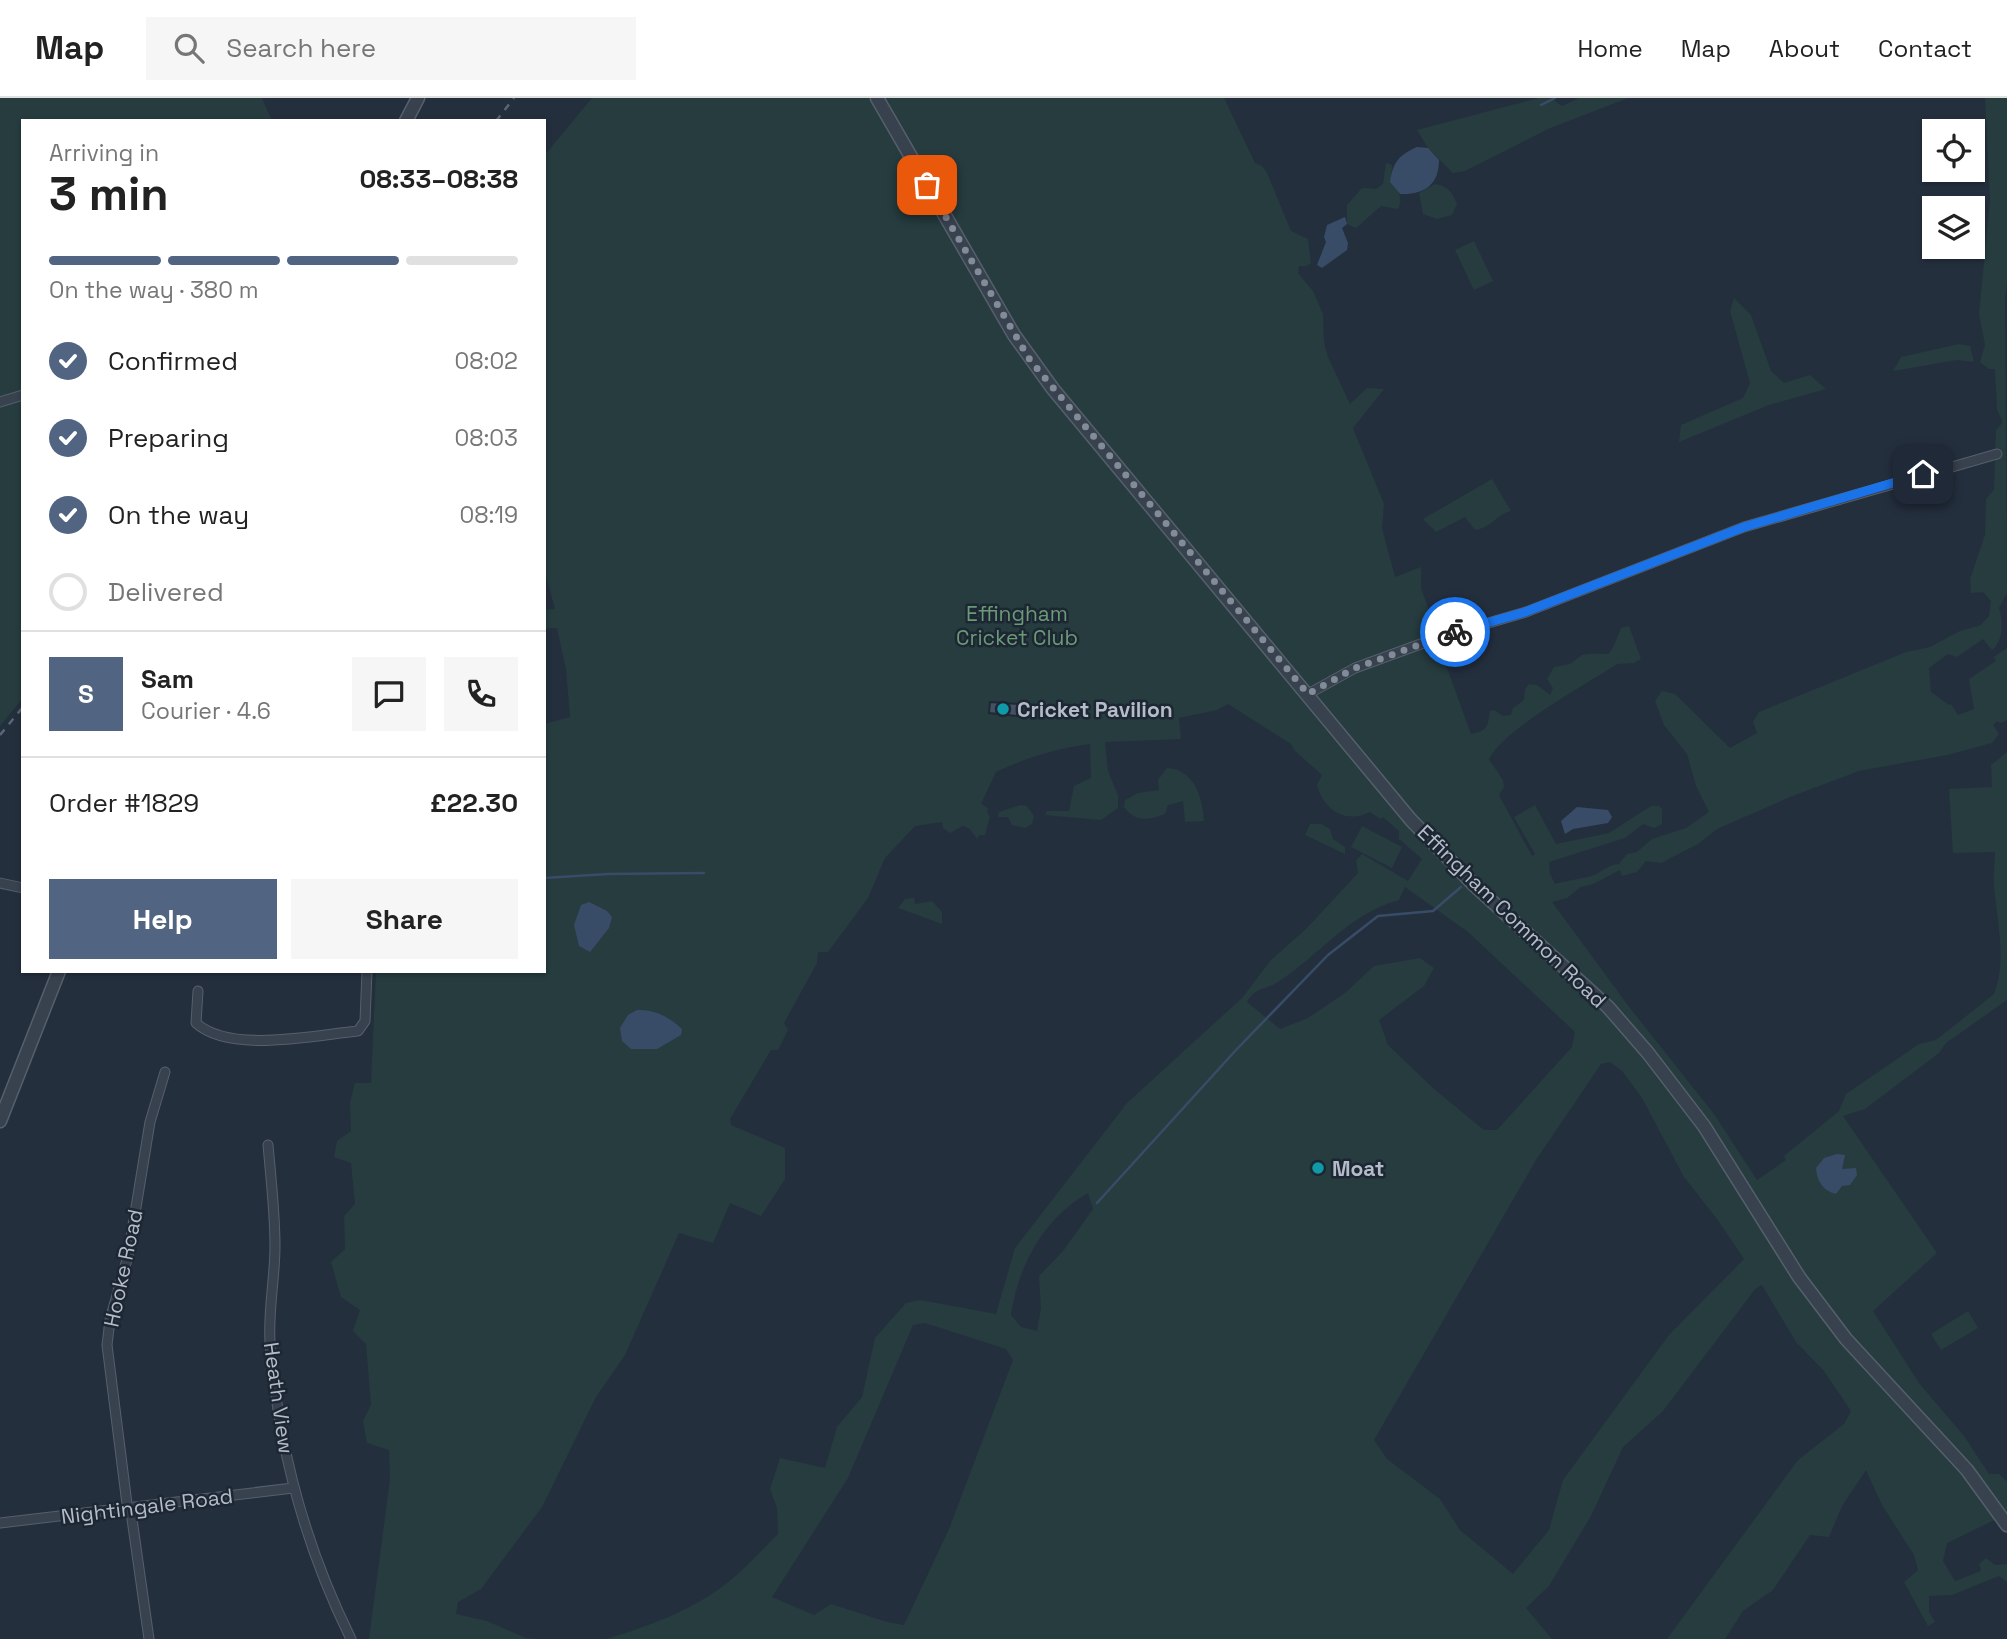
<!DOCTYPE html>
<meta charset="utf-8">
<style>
:root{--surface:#fff;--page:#f6f6f6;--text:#222;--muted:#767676;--line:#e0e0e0;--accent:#516482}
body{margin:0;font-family:"Space Grotesk",sans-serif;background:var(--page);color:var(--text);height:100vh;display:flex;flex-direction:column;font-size:26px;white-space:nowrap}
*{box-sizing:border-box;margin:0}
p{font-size:23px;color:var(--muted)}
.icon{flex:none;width:38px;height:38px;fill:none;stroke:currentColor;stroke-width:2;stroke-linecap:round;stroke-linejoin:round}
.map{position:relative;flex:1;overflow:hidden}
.drawer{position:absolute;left:21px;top:21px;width:525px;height:854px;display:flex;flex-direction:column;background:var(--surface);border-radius:0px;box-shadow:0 2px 5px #0004}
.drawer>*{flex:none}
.tools{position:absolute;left:1922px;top:21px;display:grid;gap:14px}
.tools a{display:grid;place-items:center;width:63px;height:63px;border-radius:0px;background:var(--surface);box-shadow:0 2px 5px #0004;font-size:35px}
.pin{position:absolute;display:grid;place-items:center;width:60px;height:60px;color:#fff;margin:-30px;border-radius:14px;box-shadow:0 4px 10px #0006}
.courier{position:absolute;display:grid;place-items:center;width:70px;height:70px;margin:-35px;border:5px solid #1a73e8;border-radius:50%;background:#fff;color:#222;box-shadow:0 2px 9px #0007}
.overview em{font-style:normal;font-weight:600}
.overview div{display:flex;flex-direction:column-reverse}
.overview{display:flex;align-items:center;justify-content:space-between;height:119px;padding:0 28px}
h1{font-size:46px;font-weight:600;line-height:52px}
.bar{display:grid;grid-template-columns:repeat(4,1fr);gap:10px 7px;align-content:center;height:84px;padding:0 28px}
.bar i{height:9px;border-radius:5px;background:var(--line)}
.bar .on{background:var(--accent)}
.bar p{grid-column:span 4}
.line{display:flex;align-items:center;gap:18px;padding:0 28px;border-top:2px solid var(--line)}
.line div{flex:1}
.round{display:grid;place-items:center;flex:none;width:74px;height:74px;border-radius:0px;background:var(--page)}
ol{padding:0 28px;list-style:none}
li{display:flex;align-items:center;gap:21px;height:77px}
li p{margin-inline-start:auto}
li .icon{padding:7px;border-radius:50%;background:var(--accent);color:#fff;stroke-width:4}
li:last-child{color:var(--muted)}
li i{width:38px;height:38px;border:4px solid var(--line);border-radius:50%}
.cta{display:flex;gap:14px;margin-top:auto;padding:14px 28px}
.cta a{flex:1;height:80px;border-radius:0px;background:var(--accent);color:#fff;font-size:28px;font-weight:600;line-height:80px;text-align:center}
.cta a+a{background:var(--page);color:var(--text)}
header{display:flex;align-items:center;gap:42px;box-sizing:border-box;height:98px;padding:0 35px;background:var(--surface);border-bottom:2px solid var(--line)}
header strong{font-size:33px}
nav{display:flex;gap:38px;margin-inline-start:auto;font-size:24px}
.search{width:490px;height:63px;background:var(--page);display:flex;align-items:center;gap:18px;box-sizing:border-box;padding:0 24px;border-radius:0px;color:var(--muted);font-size:26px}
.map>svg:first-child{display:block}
.green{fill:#263c3f;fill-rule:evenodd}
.water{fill:#394c67}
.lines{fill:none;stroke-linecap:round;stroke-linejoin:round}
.stream{stroke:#394c67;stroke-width:2.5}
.building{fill:#455162;stroke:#1f2835;stroke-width:2}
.minor-casing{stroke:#565f6c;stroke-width:11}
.tertiary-casing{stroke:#565f6c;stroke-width:15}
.minor{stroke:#38414e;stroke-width:9}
.tertiary{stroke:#38414e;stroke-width:12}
.rail{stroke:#5a6575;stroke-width:2.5;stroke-dasharray:7 7;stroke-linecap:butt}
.done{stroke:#828b98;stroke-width:7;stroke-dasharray:0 12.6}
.route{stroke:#1a73e8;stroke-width:9}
.culture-dot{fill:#0f9aa8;stroke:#1d2633;stroke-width:2.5}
.labels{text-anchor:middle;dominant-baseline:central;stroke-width:5;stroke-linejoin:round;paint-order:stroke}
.park-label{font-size:21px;fill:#6b9a76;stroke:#1d2633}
.poi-label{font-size:21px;font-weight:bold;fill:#b4bcc9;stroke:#1d2633;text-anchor:start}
.street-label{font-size:21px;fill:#b4bcc9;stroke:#1d2633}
</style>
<header>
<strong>Map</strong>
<div class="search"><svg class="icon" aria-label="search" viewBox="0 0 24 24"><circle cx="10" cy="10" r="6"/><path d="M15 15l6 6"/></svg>Search here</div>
<nav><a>Home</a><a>Map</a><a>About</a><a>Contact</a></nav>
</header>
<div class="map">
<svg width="2007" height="1541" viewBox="0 0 2007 1541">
<rect width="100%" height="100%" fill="#242f3e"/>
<path class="green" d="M0,0H262L272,23H23V600L0,628Z
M592,0H1224L1255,65L1262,68L1267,75L1291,133L1308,141L1311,165L1307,168H1299L1298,175L1313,193L1323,216L1324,244L1328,259L1350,306L1367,290L1384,291L1353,330L1384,406L1382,430L1395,479L1421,469V490L1433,524L1447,523L1448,531L1429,539L1439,548L1471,636C1487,633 1488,629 1490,613L1494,612L1503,618L1511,617L1513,610L1524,602L1525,591L1529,586L1537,587L1550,597L1553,590L1547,581L1554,569L1570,566L1582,557C1614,552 1606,567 1621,530L1629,528L1641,561L1634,565L1617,566C1585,587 1504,631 1489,661L1503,682L1504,689L1499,697L1532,758L1535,756L1514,719L1535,707L1556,746L1609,735L1651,708H1659L1662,711V726L1654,730L1643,726L1625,740L1549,764L1550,776L1555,786C1566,783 1577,781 1588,779C1600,777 1607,766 1619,766L1627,756L1637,754L1652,741L1686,730L1709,714L1696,688L1687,656L1664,627L1655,603L1662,593L1675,596L1730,650L1757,635L1753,624L1759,614L1906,554L1930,549L1960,533L1981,527L1989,518L1991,503L1983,494L1971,495L1970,481L1985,437L1986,401L1994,392L1996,332L2003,324L1997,312L1995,271H1989L1980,264L1985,247L1979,216L1990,101L1985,0H2007V183L2005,202L2007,495L1999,510C2003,524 2004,542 1992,552L1983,541L1957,559L1948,556L1929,570L1931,594L1949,607L1951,606L1958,617L1974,611L1969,581L1996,563L1994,559L2007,550V622L2001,625L1997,623L1993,627L1999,636L1992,645L1947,657L1859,673L1790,699L1717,731L1698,746L1661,765L1646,763L1637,774L1622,778L1620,772L1593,786L1581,789L1567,800L1552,804L1630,910L1714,1016L1757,1082L1786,1062L1784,1058L1839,1013L1846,996L1919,946L1936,942L1994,896C2007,863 1997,823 1994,787C1993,776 1995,765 1995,754L1953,755L1949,691L1992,689L1991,667L2007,654V902L1946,945L1939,955L1865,1011L1843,1018L1937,1155L1873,1213L1919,1285L1964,1338L1989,1376H1999L2007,1384V1416L1947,1445L1943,1463L1955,1483L1981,1473L1979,1466L1986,1460L1995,1467L2007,1466V1484L1999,1478L1952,1497L1929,1498V1514L1935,1524L1928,1528L1904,1484L1918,1472L1914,1457L1882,1407L1866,1372L1842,1408L1829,1439L1810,1437L1773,1492L1743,1513L1725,1541H1667L1798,1362L1844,1326L1851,1313L1824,1273L1796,1244L1762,1187L1756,1190L1663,1313L1623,1349L1591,1418L1549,1488L1526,1510L1552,1541H606C650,1528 696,1511 732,1481C748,1467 763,1451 778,1436L777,1410L770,1391L780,1360L825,1370L837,1329L862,1299L875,1240L906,1205L920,1202L996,1216L1015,1150L1127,1005L1242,900L1271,862L1306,831L1358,775L1356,762L1362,756L1408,783L1422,761L1399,741V733L1383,719L1380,721L1370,714C1346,726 1324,713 1317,687L1322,677L1294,652L1291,646L1228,606L1217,612L1179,620L1181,641L1105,644L1108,673L1118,697V710L1101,722L1045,717L1047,713H1069L1074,688L1091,680L1090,646C1056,651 1027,659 996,674L981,706L988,710L987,714L990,719L985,737H979L977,741L970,731L963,728L950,735L943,730L942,724L915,728L885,760L868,800L828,854H818L817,865L784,925L788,932L778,952H771L730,1021L731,1027L785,1050V1081L761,1118L730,1105L713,1145L679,1135L625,1257L596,1299L542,1409L481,1491L458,1504L456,1516L487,1523L526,1540L537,1541H369L390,1381L389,1352L367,1345L363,1323L371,1307L366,1246L353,1233L360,1212L341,1199L331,1164L345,1151L344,1118L355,1106L351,1065L334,1059L337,1043L351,1033L350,1005L355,985H371L376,873H544V626L570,619L566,571L557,530H544V512L555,511L544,471V58ZM1405,789L1468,834L1575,934L1572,949L1497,1032H1484L1434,991L1388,947L1379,922L1424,888L1434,870L1420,860L1374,868L1345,895L1308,920L1280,931L1247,904C1257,888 1264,893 1278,884C1320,857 1348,816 1399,802ZM1610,964L1622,973L1642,1000L1684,1079L1717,1121L1744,1161L1669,1237L1563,1382L1549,1432L1513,1476L1460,1432L1440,1401L1387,1361L1374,1342L1536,1062L1601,966ZM1088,1095L1093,1111L1063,1153L1039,1178L1041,1210L1037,1233L1021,1229L1011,1217C1018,1168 1044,1120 1088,1095ZM925,1225L1006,1251L1013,1262L949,1431L904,1527L887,1524L831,1506L814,1517L772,1499L848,1380L913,1227Z
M1538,0H1551L1562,8L1579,0H1628L1548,31L1465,73L1453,75L1428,50L1417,32Z
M1386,65L1392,67L1391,84C1398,93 1404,99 1398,111L1381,108L1356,130L1347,126V107L1362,90L1376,91L1383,86Z
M1435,86C1448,88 1452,94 1457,106L1452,117L1437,121L1423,116L1419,95Z
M1474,143L1493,183L1474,192L1455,152Z
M1734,200L1751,217L1771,273L1784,285L1810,277L1826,291L1769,307L1679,344L1681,327L1743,300L1750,285L1730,213Z
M1959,246L1970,248L1974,264L1957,262L1893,273L1901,259Z
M1492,381L1511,413C1497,416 1491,430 1475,432L1465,419L1436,434L1423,421Z
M1167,670C1194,671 1203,700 1204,723L1185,724L1183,703L1168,707L1165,716C1149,722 1136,725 1124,709L1125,702L1138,695L1159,692L1158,682Z
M1020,707L1027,708L1034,718L1032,726L1025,730L1012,727L1008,719H998L999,714Z
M1310,726H1321L1330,731L1333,741L1345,749V756L1305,737Z
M1362,728L1402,749L1392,770L1351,749Z
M914,800L915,806L932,803L942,814V826L898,810L905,801Z
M1968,1213L1978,1230L1941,1252L1931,1236Z"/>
<path class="water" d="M1417,49L1428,50L1439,62C1439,87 1424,97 1400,96L1390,84C1393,64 1399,57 1417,49Z
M1345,119L1347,126L1342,130L1348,145L1347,152L1322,170L1317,167L1326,144L1324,139L1327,127Z
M1577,709L1608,712L1612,719L1608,725L1573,731L1565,736L1561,723Z
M589,804L607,813L612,819L609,830L590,854L579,848L574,827L581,807Z
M637,912C655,911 669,919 682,931L681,937L657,951H631L622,943L620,930L628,917Z
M1837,1056L1845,1057L1842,1071L1856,1070L1857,1077L1850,1087L1842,1088L1836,1096C1823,1093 1817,1083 1816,1070L1824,1060Z"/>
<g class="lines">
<path class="stream" d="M1541,7L1555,0
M544,780L608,776L704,775
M1097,1105L1236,952L1328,857L1378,818L1433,813L1461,789"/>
</g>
<path class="building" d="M990,604L1018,606L1017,618L989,615Z"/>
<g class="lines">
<g class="minor-casing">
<path id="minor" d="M0,304L23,297
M1308,596L1355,570L1440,539L1526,514L1744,429L1997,356
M0,785L23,790
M198,893L196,925C230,956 315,937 358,933L365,923L367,873
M268,1047C271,1081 275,1115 275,1148C275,1180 268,1212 270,1244C278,1348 305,1448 351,1541
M0,1425L293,1390
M149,1541L131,1414L127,1406L107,1247L110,1222L128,1158L150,1024L165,974"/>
</g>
<g class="tertiary-casing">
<path id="tertiary" d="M877,0L1014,237L1053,291L1411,722L1475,788L1608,909L1648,955L1704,1028L1799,1179L1846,1241L1967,1372L2007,1427
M406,23L418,0
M0,1023L59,873"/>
</g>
<use href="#minor" class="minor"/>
<use href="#tertiary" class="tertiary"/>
<path class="rail" d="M496,23L514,0
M0,637L23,609"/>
</g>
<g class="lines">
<path class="done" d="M927,87L1030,262L1308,596L1355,570L1455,534"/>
<path class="route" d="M1455,534L1525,514L1744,429L1923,376"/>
</g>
<g class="culture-dot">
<circle cx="1003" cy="611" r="7"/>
<circle cx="1318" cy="1070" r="7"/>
</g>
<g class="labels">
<g class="park-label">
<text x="1017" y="515">Effingham<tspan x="1017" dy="24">Cricket Club</tspan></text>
</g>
<g class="poi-label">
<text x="1017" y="611">Cricket Pavilion</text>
<text x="1332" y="1070">Moat</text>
</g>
<g class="street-label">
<text transform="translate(1512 818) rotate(44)">Effingham Common Road</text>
<text transform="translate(123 1170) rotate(-78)">Hooke Road</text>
<text transform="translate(279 1300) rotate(82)">Heath View</text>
<text transform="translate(147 1408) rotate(-7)">Nightingale Road</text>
</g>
</g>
</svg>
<div class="tools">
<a><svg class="icon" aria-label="locate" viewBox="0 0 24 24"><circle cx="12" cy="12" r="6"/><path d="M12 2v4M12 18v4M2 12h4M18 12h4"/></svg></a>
<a><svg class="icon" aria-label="layers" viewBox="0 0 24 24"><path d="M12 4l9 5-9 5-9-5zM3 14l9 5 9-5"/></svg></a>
</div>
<div class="pin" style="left:927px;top:87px;background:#ea580c"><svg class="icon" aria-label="bag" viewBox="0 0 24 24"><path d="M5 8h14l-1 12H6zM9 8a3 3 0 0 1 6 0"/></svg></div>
<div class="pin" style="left:1923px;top:376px;background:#1f2937"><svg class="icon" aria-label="home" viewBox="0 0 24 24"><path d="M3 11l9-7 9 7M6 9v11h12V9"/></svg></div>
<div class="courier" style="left:1455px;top:534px"><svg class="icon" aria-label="bike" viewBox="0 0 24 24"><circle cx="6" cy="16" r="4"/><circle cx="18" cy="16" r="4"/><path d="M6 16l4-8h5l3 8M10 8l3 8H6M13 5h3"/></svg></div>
<section class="drawer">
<div class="overview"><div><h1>3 min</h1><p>Arriving in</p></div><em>08:33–08:38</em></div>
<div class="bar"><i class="on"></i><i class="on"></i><i class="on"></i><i></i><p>On the way · 380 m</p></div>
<ol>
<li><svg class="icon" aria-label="check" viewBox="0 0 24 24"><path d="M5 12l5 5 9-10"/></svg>Confirmed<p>08:02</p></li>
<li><svg class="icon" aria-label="check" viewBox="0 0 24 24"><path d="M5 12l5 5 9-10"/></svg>Preparing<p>08:03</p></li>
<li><svg class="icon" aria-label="check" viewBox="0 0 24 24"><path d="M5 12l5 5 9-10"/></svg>On the way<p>08:19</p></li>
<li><i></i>Delivered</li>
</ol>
<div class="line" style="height:126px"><b class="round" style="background:var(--accent);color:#fff">S</b><div><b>Sam</b><p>Courier · 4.6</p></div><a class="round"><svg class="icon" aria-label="chat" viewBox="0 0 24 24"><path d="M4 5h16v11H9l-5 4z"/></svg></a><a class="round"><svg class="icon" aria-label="phone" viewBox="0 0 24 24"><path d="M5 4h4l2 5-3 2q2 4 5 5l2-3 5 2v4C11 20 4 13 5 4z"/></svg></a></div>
<div class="line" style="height:91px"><div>Order #1829</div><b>£22.30</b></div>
<div class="cta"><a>Help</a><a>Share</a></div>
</section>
</div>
